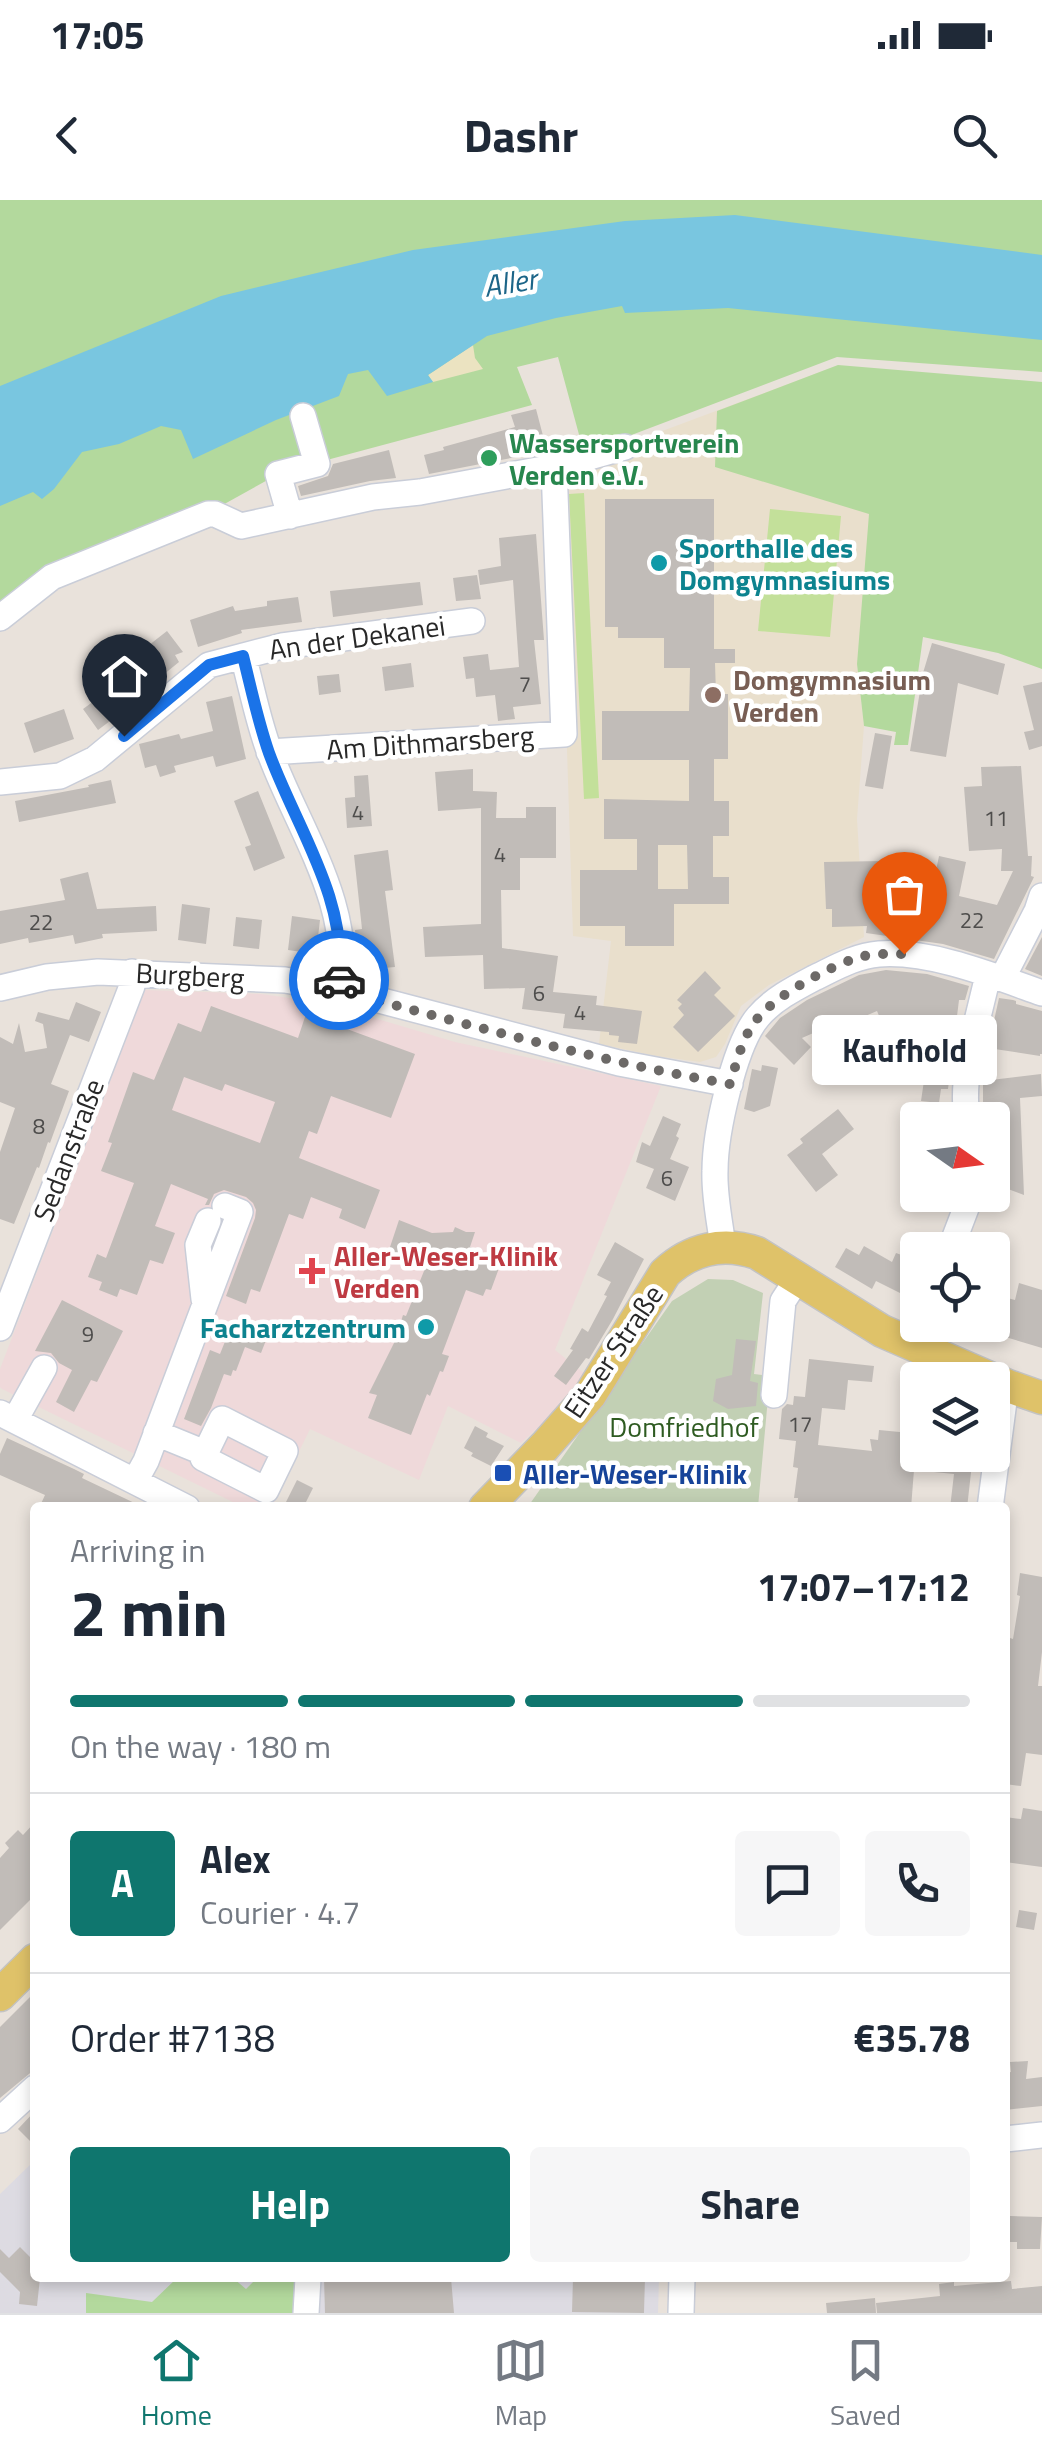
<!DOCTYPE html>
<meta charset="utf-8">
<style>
:root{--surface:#fff;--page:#f6f6f7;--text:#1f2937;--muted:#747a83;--line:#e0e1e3;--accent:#0f766e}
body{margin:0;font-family:"Titillium Web",sans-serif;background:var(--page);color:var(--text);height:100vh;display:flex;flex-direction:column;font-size:38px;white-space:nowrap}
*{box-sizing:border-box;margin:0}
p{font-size:32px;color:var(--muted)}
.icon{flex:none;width:55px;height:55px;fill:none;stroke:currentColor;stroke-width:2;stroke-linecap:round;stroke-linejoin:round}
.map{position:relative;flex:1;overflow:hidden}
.side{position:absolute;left:30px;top:1302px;width:980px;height:780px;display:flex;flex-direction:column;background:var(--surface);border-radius:10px;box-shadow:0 5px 15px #0003}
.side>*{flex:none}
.needle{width:65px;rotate:104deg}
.buttons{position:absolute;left:900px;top:902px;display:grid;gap:20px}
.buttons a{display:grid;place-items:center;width:110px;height:110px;border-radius:10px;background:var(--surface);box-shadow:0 5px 15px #0003;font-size:50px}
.pin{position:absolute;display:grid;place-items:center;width:85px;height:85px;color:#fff;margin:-102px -42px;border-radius:50% 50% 50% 0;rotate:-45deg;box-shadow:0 0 10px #0007}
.pin .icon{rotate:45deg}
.courier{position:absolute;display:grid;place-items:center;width:100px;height:100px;margin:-50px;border:8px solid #1a73e8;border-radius:50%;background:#fff;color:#222;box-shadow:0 2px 12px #0007}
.bubble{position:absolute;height:70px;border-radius:10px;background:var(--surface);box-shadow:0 5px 15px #0003;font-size:32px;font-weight:700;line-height:70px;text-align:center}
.head em{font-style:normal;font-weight:700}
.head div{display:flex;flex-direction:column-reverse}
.head{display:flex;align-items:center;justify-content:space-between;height:170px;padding:0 40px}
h1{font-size:65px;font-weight:700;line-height:75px}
.bar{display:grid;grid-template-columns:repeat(4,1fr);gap:15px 10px;align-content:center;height:120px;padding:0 40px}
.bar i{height:12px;border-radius:8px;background:var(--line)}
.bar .selected{background:var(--accent)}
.bar p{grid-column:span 4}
.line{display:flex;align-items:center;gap:25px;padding:0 40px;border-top:2px solid var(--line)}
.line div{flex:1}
.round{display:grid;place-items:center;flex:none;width:105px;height:105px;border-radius:10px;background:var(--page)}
.button{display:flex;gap:20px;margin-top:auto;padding:20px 40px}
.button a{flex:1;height:115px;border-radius:10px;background:var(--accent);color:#fff;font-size:40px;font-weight:700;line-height:115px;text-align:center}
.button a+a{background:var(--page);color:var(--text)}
.status{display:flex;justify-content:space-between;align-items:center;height:70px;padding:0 50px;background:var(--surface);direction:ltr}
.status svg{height:28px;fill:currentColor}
header{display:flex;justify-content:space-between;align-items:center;height:130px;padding:0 40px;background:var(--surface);font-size:45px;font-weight:700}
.tab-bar{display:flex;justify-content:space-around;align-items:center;height:140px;border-top:2px solid var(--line);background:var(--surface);font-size:28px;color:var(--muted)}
.tab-bar a{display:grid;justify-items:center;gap:5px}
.tab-bar .selected{color:var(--accent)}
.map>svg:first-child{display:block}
.industrial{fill:#dddbe2}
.education{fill:#e9dfcc}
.medical{fill:#efd9da}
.green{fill:#b3d99d}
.sand{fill:#ebe3c1}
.cemetery{fill:#c2d0b4}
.pitch{fill:#c3e09a}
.water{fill:#79c6e0}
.building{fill:#c1bcb8;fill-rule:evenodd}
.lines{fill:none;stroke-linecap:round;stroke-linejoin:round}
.minor-casing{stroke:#c9cdd8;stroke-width:28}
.major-casing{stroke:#c3c3c3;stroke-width:35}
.minor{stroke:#fff;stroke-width:25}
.major{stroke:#dfc269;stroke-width:32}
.done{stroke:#6c6967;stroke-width:10;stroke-dasharray:0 18}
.route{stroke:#1a73e8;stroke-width:12}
.leisure-dot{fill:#2e9e5b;stroke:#fff;stroke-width:4}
.culture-dot{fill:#0f9aa8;stroke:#fff;stroke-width:4}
.education-dot{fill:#8d6e63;stroke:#fff;stroke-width:4}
.health-dot{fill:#e0444e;stroke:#fff;stroke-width:4}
.transit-dot{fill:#1a4fb4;stroke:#fff;stroke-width:4}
.labels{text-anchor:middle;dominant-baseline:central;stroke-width:9;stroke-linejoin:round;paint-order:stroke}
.number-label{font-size:22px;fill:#4e4d4c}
.leisure-label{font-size:28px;font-weight:bold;fill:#27864d;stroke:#fff;text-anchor:start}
.culture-label{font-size:28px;font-weight:bold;fill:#0d838f;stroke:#fff;text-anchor:start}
.street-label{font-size:28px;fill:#282828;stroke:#fff}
.education-label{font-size:28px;font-weight:bold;fill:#785e54;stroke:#fff;text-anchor:start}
.health-label{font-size:28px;font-weight:bold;fill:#be3a42;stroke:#fff;text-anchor:start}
.park-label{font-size:28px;fill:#2e5b21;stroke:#fff}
.transit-label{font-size:28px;font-weight:bold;fill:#164399;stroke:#fff;text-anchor:start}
.water-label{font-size:30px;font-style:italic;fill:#1c6588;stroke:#fff}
</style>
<div class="status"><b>17:05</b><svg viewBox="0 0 49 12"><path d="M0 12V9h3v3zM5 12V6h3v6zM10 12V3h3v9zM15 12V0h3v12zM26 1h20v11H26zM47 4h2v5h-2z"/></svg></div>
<header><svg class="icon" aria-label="back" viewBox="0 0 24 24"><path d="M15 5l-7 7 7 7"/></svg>Dashr<svg class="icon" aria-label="search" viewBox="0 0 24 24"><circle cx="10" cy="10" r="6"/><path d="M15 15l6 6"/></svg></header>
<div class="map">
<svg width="1042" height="2113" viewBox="0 0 1042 2113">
<rect width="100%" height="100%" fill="#e9e2db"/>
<path class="industrial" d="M35,1960V2078H659L658,2113H0V1994Z"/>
<path class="education" d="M828,169L939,271L857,464L864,526L857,619L864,737L769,785L741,806L725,844L716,857L700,862L656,856L599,844L611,741L573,736L558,270Z"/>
<path class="medical" d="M145,790L261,794L324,803L455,842L661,886L555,1150L585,1174L544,1222L521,1243L448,1206L419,1280L310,1229L272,1307H243L2,1189L0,1187V1169Z"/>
<path class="green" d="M0,0H1042V172L837,157L584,253L558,157L517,167L532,205L282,272L219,307L0,413Z
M838,165L1042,182V469L998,453L923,437L908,545H894L896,532L864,526L857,464L869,314L715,267L717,211Z
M177,2078H233L246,2089L257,2078H300L297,2113H86V2093L152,2102Z"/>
<path class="sand" d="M473,145L475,158L483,169L433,182L428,175Z"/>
<path class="cemetery" d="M708,1079L733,1080L763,1093L754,1174L770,1176L758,1307L527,1308L672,1101Z"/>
<path class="pitch" d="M584,293L599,598L584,599L569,294Z
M770,309L841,316L830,437L758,431Z"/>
<path class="water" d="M735,15L1042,55V140L728,108L625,113L622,106L556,118L487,136L428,175L433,182L387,196L368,170L348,174L339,196L276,220L193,259L181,230L161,226L119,244L82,252L54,289L42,299L33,292L0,306V186L221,96L413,50L625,21Z"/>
<path class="building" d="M536,209L547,251L429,274L424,255L444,250L443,247L515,227L511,215Z
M389,250L396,278L370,281L301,296L298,286L328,276L333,264Z
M605,299H714V449H735V463H715L716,494H728V559H714V601H729V636H713V677H729V704H674V746H625V726H580V670H637V639H604V599L689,601V560H602V511H689L690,468H664V438H618V427H605ZM658,645H687L688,689H658Z
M536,334L544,440H534L541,504L513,507L515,519L498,521L495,495L476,497L474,478L466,479L463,457L488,454L490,470L519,467L513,380L480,385L478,370L501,366L499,338Z
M477,375L481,399L456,401L453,378Z
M420,382L423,405L333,417L330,391Z
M298,397L302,422L241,430L242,433L198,447L190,420L233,406L235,411L267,406V401Z
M167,431L183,452L175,455L179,462L136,497L138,500L98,530L83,509L139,468L121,447L144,449Z
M932,443L1005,464L998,495L958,483L946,557L910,551L923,473Z
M411,463L414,487L385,491L382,467Z
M339,474L341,492L319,495L317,476Z
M1042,482V546L1029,550L1024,532L1034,530L1023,486Z
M232,496L246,559L216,567L213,556L174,566L176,572L160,577L156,565L145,568L139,544L179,534L181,539L213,531L206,502Z
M64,509L74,539L34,553L24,523Z
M875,533L892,536L883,589L865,586Z
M1021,566L1028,656H1032L1031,676L1034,677L994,759L943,744L866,733L867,726L832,727V709H826L824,662L883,661V688L930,700L939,656L966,662L959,696L997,705L1013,671H1001L1002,649L969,651L964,587L982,586L981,567Z
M473,569V591L497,592L496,618H526V607H556V658H520V690H501L502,748L558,756L553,792L597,796L596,805L642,811L637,844L618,842L619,836L609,835V832L563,828L565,814L522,809L525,788L484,789L483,755L425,757L423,727L481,724V608L438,611L435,572Z
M368,575L372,626L347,628L345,598L355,597L354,576Z
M111,580L116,603L19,622L15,601L89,587L88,585Z
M258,591L285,658L254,671L245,647L251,645L234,601Z
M388,650L393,690L385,691L395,767L359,770L355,730L362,729L354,655Z
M88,672L97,709L156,706L157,731L102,734L103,738L75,744L73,735L29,743L28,738L0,744V711L65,700L60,679Z
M182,704L210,708L206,744L178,740Z
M292,716L320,720L316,754L288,750Z
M236,717L262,720L259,749L233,746Z
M1042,737V776L1025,769Z
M886,770L927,774L969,786L965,800H959L948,889H941L939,903L921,901L930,840L888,837L877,811L856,820L854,815L802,838L811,847L794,865L765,836L780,818L807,800L859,775Z
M705,771L721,788L714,795L735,816L698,852L673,827L684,815L678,808L682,804L677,800Z
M999,798L1013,800L1016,801V804L1042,811V854H1040V856L988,848Z
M76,802L101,812L89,842L70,835L51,884L69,891L50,943L48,942L39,968L37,967L14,1024L0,1019V952L15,908L0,902V837L13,844L19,823L25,852L47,848L43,824L35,821L38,812L69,820Z
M211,806L298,838L306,814L415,854L391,918L331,896L317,934L309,931L299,958L380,990L365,1029L339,1018L342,1009L311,997L303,1019L289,1014L260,1092L251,1089L246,1104L226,1096L255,1018L256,1010L253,1003L246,997L224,990L214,994L209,1005H205L208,999L171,984L155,1026L175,1033L163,1064L150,1060L137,1095L120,1089L117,1097L99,1090L102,1082L88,1077L97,1054L106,1058L134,983L101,971L112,943L108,942L133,872L154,880L178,823L201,832ZM184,877L222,891L225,884L275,902L260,943L172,910Z
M762,865L778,868L770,906L754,912L744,909L752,869L761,871Z
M1041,874L1042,896L1020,898L1024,995L992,983V920H983V881Z
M838,909L854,929L822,954L838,975L816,992L787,955L803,943L800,939Z
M663,916L681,924L676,936L679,938L670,959L689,967L675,1001L646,988L654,969L636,962L642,942L650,946Z
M399,1020L432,1033L453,1032L455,1027L466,1032H475L470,1047L502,1060L491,1090L486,1089L483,1096L466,1090L442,1154L449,1156L443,1172L440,1171L430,1196L427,1194L411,1235L368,1218L377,1195L369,1193L400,1131H398L403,1115L406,1116L426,1066L389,1050Z
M615,1042L644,1059L613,1119L589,1159L586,1158L566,1185L554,1176L573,1150L570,1149L582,1128L588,1132L607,1096L604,1095L611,1082L597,1075Z
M864,1046L892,1062L896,1053L918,1061V1102L876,1081L872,1089L835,1067L846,1048L859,1055Z
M1019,1083L1042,1090V1148L992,1133V1105L996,1095L1015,1100Z
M62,1100L123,1131L97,1182L91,1180L74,1212L56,1202L72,1170L59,1163L51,1153L35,1151Z
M239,1118L270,1130L261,1153L245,1147L236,1171L233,1170L231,1176L224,1174L211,1208L201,1226L184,1219L210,1150L220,1154L230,1129L234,1131Z
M736,1139L756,1141L750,1181L758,1183L756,1206L728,1209L713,1201L716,1179L732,1175Z
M809,1159L874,1166L872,1182L848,1180L845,1210L822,1208L818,1245L872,1251L870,1239L878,1240L879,1230L910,1233L908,1243H916L914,1252L918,1253V1255H973L967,1308H950L954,1274L914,1270L911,1308H797L798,1298H794L798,1268L793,1267L796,1241L779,1239L782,1209L787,1204L793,1205L794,1196L805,1197Z
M475,1226L488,1233L486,1237L504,1246L491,1266L471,1256L473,1253L464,1248Z
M7,1238L74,1269L84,1274L82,1278L145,1308H39L45,1295L0,1275V1254Z
M297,1280L313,1288L303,1308H283Z
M1020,1373L1042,1377V1452L1038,1486H1042V1555L1026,1553L1021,1586L1005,1584V1479L1010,1438L1013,1439L1020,1396L1017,1395Z
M1023,1608L1042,1611V1667L1005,1662V1617L1021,1619Z
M35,1622V1695L0,1730V1658L9,1648L5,1643L18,1630L23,1635Z
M1019,1710L1037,1713L1034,1730L1016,1727Z
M35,1792V1869L0,1898V1827Z
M1028,1861L1026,1879L1042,1877V1906L1005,1910V1873L1011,1872L1010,1862Z
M35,1911V1946L18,1929Z
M1010,2016L1042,2017L1040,2049H1017V2042H1010Z
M20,2047L35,2062V2078H40L37,2106L19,2104L20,2092L0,2072V2049L9,2058Z
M324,2078H451L454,2113H325Z
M573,2078H645L644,2113L572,2112Z
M1011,2081L1012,2089L1042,2086V2113H877L876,2103L940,2096L939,2084L954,2082V2086Z
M875,2098L876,2113H827L826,2103Z"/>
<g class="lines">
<g class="minor-casing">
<path id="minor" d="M290,316L278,274L317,264L303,216
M0,418L52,377L208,314H215L241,326L373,297L420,292L554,267L625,247
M243,456C252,488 258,522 270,553C295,623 358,713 337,789
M269,552L564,534L554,267
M0,582L60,576L95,559L209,465L282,446L472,421
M1002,779L1037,711L1042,696
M0,788L47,777L98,772L285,780L337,789L619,863L730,884
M967,920C960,873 978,821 988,775
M723,1047C720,1022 714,996 715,971C715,934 734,845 758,817C772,800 795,788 814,778C835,768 855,756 879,754C930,750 994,776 1042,793
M950,1050L971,995
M204,1099L198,1045L208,1021
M0,1128L132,786V772
M774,1195L783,1101L798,1078
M0,1213L187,1308
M222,1219L285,1251L266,1290L203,1258Z
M15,1220L44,1168
M156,1233L205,1253
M135,1281L146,1261L240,1012L225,1006
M990,1308L1004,1201L1008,1186
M0,1920L35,1888
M1005,1939L1042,1935
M306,2113L308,2078
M681,2113L682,2078"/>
</g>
<g class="major-casing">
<path id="major" d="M485,1308L545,1246L590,1195L665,1073C691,1049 723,1041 757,1053L882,1131L1008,1186L1042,1198
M0,1795L35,1760"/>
</g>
<use href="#minor" class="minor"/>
<use href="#major" class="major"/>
</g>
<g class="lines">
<path class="done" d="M339,780L337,790C467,824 597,861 730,884C737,862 742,837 757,819C775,796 828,767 857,758C872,753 888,754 904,754"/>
<path class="route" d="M124,536L209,465L243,456C251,488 258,522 269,553C296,627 348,699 339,780"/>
</g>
<circle class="leisure-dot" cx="489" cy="258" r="10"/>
<g class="culture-dot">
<circle cx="659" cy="363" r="10"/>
<circle cx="426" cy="1127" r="10"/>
</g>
<circle class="education-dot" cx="713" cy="495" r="10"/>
<path class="health-dot" d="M307 1056h10v10h10v10h-10v10h-10v-10h-10v-10h10z"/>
<rect class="transit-dot" x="493" y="1263" width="20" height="20" rx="5"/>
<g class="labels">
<g class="number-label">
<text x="525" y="484">7</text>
<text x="358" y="612">4</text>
<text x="996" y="618">11</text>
<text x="500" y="654">4</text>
<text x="972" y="720">22</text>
<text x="41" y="722">22</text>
<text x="539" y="793">6</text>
<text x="580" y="812">4</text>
<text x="39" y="926">8</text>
<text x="667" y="978">6</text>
<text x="88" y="1134">9</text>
<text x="800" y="1224">17</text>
</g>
<g class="leisure-label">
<text x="509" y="242">Wassersportverein<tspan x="509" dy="32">Verden e.V.</tspan></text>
</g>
<g class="culture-label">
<text x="679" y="347">Sporthalle des<tspan x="679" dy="32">Domgymnasiums</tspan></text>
<text x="406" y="1127" text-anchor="end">Facharztzentrum</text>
</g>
<g class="street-label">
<text transform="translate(357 437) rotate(-8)">An der Dekanei</text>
<text transform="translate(430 542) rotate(-4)">Am Dithmarsberg</text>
<text transform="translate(190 775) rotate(3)">Burgberg</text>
<text transform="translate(68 950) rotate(-69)">Sedanstraße</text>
<text transform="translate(613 1151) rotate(-56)">Eitzer Straße</text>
</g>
<g class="education-label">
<text x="733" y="479">Domgymnasium<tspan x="733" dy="32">Verden</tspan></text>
</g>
<g class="health-label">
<text x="334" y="1055">Aller-Weser-Klinik<tspan x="334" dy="32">Verden</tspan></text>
</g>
<g class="park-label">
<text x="684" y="1226">Domfriedhof</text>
</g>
<g class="transit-label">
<text x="523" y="1273">Aller-Weser-Klinik</text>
</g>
<g class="water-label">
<text transform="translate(510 82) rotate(-9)">Aller</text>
</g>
</g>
</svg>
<div class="buttons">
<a><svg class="needle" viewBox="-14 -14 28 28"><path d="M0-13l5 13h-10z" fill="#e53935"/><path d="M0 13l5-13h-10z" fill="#747a83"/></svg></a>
<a><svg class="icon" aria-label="locate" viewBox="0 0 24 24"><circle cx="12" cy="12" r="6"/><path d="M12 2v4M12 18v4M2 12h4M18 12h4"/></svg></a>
<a><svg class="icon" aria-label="layers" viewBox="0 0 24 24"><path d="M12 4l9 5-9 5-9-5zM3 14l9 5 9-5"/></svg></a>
</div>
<div class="pin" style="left:904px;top:754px;background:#ea580c"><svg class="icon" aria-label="bag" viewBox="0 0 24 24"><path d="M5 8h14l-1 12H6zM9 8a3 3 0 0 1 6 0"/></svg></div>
<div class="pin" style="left:124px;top:536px;background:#1f2937"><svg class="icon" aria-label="home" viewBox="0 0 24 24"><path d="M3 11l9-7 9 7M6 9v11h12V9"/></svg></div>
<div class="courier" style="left:339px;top:780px"><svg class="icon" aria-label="car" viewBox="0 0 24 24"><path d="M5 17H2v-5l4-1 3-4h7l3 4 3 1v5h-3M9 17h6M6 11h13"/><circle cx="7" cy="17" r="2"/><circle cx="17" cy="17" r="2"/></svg></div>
<div class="bubble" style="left:812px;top:815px;width:185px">Kaufhold</div>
<section class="side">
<div class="head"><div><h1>2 min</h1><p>Arriving in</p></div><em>17:07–17:12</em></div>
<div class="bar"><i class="selected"></i><i class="selected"></i><i class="selected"></i><i></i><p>On the way · 180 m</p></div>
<div class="line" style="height:180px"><b class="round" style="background:var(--accent);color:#fff">A</b><div><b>Alex</b><p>Courier · 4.7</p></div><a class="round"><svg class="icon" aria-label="chat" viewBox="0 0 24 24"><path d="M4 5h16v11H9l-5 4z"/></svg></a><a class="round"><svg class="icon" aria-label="phone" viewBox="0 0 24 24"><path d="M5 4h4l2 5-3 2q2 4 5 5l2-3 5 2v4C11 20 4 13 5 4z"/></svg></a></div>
<div class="line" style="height:130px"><div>Order #7138</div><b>€35.78</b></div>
<div class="button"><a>Help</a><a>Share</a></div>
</section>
</div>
<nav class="tab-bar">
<a class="selected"><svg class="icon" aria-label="home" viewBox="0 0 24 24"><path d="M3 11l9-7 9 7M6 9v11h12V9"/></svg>Home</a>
<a><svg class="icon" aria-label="map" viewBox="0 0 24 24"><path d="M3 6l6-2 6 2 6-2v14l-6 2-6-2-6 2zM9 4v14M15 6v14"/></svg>Map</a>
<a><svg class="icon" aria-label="saved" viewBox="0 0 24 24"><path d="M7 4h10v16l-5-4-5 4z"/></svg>Saved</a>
</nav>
